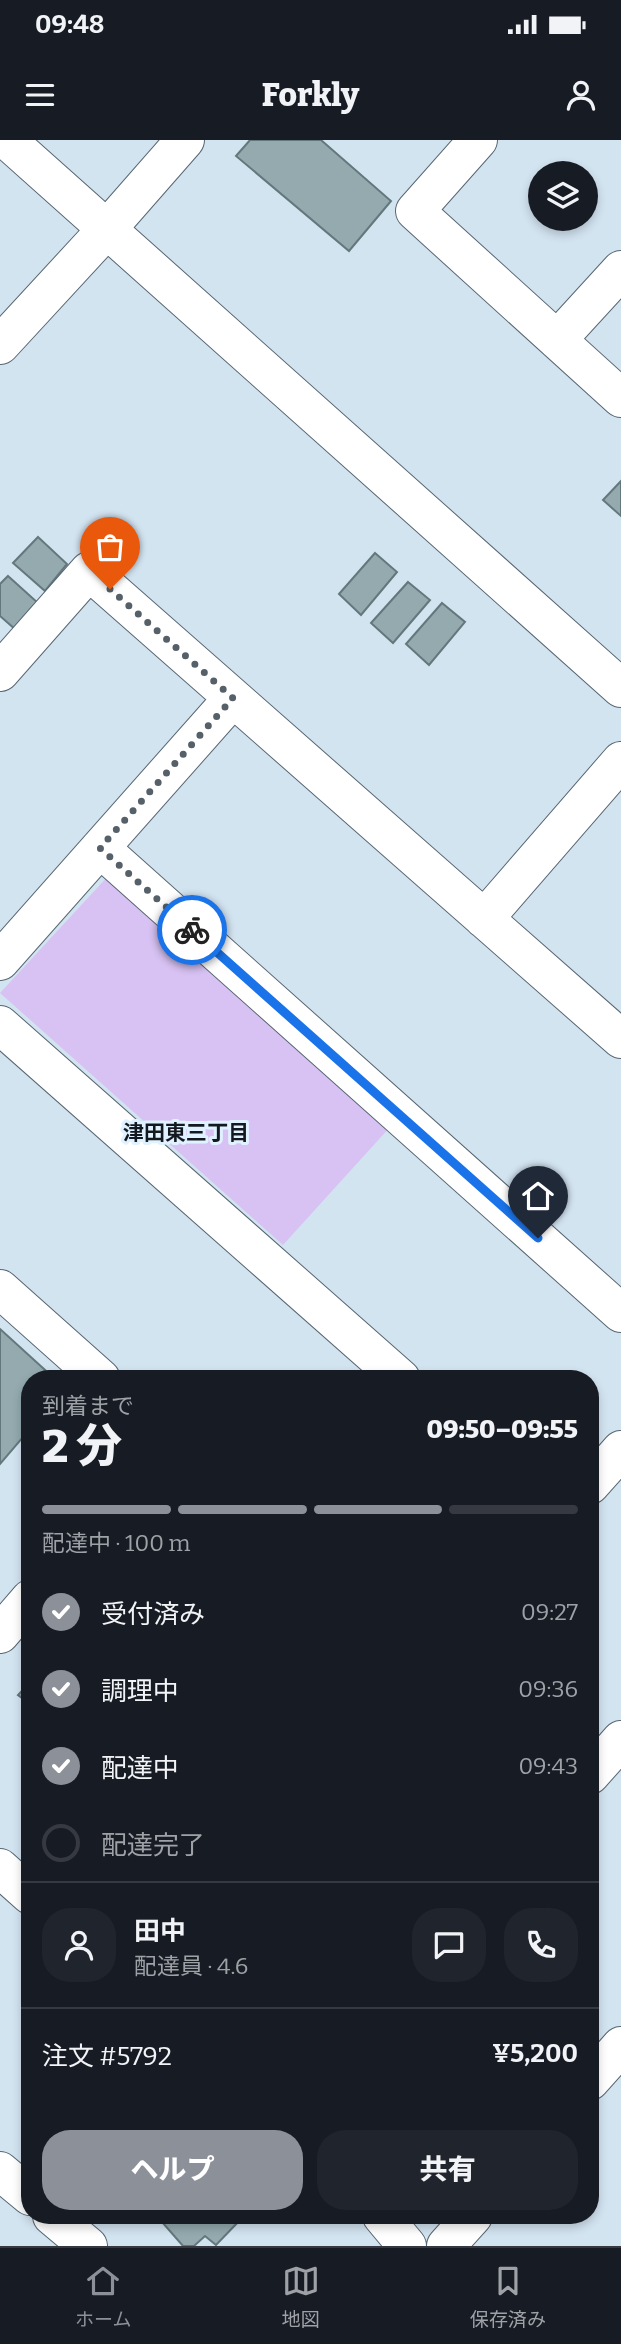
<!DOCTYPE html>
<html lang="ja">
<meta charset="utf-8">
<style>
:root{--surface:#171b24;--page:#20242c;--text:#f1f3f6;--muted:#9ea1a6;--line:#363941;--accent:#8c9099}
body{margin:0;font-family:Bitter,"Noto Sans JP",serif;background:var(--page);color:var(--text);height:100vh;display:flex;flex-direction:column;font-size:26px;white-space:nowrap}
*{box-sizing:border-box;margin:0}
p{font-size:23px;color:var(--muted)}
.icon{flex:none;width:38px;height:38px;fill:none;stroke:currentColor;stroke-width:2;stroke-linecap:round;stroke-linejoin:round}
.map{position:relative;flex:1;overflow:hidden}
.sheet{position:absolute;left:21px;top:1230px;width:578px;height:854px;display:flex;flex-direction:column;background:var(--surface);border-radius:28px;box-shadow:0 4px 10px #0003}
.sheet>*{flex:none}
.buttons{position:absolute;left:528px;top:21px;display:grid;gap:14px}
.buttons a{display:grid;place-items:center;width:70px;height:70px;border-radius:50%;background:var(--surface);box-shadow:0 4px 10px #0003;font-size:35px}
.pin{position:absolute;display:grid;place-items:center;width:60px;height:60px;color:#fff;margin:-72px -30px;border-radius:50% 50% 50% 0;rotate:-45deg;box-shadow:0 0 7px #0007}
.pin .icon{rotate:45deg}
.courier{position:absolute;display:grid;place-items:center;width:70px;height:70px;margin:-35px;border:5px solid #1a73e8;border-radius:50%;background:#fff;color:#222;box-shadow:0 2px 9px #0007}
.summary em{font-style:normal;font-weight:800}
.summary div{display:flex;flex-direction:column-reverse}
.summary{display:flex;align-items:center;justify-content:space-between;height:119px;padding:0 21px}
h1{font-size:46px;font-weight:800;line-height:52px}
.bar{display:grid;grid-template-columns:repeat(4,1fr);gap:10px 7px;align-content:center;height:84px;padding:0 21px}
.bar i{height:9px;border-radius:5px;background:var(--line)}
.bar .on{background:var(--accent)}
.bar p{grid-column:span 4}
.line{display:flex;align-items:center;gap:18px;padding:0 21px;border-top:2px solid var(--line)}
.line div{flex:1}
.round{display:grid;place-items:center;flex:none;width:74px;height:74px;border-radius:28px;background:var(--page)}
ol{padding:0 21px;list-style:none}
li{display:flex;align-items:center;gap:21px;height:77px}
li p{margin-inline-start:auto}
li .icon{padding:7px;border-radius:50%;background:var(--accent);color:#fff;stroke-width:4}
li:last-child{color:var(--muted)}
li i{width:38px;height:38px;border:4px solid var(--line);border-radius:50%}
.cta{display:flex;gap:14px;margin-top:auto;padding:14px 21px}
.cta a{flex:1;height:80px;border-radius:28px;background:var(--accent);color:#fff;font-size:28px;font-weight:800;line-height:80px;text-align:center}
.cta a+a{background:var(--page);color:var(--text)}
.status{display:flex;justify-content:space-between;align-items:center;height:49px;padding:0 35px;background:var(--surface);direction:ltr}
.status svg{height:19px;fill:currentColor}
header{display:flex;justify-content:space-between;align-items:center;height:91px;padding:0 21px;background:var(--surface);font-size:32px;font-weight:800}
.dock{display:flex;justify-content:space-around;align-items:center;height:98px;border-top:2px solid var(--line);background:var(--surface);font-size:19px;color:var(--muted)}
.dock a{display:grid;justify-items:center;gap:4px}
.dock .on{color:var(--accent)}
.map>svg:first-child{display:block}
.green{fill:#d7c2f3}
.building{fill:#94aaaf;stroke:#63787d;stroke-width:2}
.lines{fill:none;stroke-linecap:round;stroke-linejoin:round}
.minor-casing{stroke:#576672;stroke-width:40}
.tertiary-casing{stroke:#576672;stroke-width:40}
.minor{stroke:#fff;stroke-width:38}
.tertiary{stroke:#fff;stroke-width:38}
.done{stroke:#566068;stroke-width:7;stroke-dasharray:0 12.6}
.route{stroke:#1a73e8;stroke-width:9}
.labels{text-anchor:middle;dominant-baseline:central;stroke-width:6;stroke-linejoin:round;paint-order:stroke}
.neighbourhood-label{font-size:21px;font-weight:bold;fill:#13191e;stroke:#e0f1ff}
</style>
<div class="status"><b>09:48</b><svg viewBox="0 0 49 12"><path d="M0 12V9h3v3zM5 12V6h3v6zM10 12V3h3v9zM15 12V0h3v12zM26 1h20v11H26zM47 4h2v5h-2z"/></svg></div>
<header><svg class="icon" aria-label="menu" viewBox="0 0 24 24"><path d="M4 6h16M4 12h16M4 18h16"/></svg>Forkly<svg class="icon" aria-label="person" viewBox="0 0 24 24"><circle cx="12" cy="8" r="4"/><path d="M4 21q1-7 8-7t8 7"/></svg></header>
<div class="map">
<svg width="621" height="2106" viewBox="0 0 621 2106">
<rect width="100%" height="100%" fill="#d3e4f1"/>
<path class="green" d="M110,734L391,986L283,1105L0,853Z"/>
<path class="building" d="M250,0H321L391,61L349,111L236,16Z
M621,341V376L603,360Z
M38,397L67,424L45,451L13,423Z
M375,413L397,432L361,475L339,454Z
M8,436L38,463L16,490L0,476V444Z
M408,442L430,460L393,503L371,483Z
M442,463L465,482L429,525L406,504Z
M0,1189L55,1239H30V1289L0,1324Z
M30,1542V1564L18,1555Z
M168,2076H237L241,2079L216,2105L205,2096L194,2106H183L162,2082Z"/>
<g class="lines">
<g class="minor-casing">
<path id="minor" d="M7,0L621,548
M478,0L415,71L621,258
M557,200L621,130
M0,532L89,431L621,899
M100,708L621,1173
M484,779L621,621
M0,821L233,558
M0,885L401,1239
M0,1149L101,1239
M590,1345L621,1310
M0,1494L30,1459
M590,1635L621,1600
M0,2031L30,2056
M52,2076L88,2106"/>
</g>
<g class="tertiary-casing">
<path id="tertiary" d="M0,205L107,89L185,0
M0,1728L30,1755
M590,1941L621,1906
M382,2076L407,2106
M446,2106L473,2076"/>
</g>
<use href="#minor" class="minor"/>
<use href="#tertiary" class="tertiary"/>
</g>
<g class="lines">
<path class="done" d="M110,449L233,558L100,708L192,790"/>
<path class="route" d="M192,790L538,1098"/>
</g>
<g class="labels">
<g class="neighbourhood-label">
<text x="186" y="993">津田東三丁目</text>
</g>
</g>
</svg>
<div class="buttons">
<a><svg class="icon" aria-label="layers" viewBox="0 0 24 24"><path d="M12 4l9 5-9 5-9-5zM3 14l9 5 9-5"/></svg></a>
</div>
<div class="pin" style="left:110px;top:449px;background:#ea580c"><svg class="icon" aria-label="bag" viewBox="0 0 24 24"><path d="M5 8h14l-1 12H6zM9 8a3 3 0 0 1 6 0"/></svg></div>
<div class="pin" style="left:538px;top:1098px;background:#1f2937"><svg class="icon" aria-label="home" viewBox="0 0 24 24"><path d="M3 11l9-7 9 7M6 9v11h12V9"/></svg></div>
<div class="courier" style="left:192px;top:790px"><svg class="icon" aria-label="bike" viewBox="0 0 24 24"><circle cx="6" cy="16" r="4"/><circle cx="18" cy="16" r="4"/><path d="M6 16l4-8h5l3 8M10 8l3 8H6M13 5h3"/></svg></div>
<section class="sheet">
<div class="summary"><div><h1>2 分</h1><p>到着まで</p></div><em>09:50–09:55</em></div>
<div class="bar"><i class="on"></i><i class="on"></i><i class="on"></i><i></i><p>配達中 · 100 m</p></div>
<ol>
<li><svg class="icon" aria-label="check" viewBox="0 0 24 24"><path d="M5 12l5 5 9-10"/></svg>受付済み<p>09:27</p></li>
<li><svg class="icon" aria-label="check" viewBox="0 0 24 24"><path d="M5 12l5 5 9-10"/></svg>調理中<p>09:36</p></li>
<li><svg class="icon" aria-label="check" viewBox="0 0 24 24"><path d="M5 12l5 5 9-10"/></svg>配達中<p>09:43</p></li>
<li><i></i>配達完了</li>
</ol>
<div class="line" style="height:126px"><a class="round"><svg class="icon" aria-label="person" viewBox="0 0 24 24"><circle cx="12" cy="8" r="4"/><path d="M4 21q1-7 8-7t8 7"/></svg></a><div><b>田中</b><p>配達員 · 4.6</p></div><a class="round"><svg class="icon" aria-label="chat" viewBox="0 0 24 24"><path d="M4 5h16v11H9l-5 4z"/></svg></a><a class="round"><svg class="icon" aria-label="phone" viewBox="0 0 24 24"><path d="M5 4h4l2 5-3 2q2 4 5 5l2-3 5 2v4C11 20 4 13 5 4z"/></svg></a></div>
<div class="line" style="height:91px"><div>注文 #5792</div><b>¥5,200</b></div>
<div class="cta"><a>ヘルプ</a><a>共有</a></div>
</section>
</div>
<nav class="dock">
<a class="on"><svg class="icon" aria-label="home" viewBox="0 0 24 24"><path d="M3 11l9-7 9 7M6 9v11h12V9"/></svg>ホーム</a>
<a><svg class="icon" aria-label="map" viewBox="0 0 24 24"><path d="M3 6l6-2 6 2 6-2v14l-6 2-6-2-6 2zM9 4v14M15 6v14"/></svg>地図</a>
<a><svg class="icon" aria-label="saved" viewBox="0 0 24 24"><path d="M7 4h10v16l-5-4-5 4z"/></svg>保存済み</a>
</nav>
